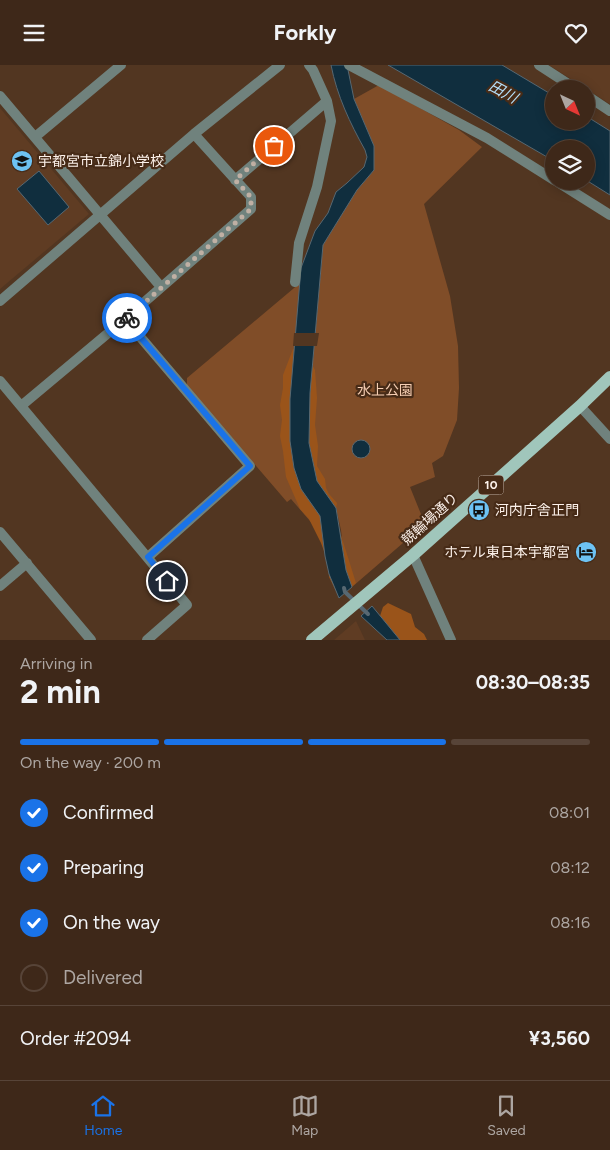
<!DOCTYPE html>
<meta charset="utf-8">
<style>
:root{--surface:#3e2819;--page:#453022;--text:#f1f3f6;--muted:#ada6a2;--line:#574438;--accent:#1a73e8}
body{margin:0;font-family:Figtree,"Noto Sans JP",sans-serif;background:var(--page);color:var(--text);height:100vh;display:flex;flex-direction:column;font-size:19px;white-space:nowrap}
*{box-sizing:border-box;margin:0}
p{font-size:16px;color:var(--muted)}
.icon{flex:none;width:28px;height:28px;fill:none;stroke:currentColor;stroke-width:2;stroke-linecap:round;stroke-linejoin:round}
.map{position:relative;height:575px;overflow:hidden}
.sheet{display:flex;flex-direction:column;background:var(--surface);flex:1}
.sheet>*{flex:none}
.needle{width:32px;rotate:137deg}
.tools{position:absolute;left:545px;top:15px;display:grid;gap:10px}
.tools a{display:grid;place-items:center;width:50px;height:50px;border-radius:50%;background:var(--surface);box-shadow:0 2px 12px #0003,0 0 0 1px var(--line);font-size:25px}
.pin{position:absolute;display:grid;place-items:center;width:42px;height:42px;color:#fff;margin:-21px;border:2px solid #fff;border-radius:50%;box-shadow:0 1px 5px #0007}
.courier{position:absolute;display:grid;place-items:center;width:50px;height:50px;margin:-25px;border:4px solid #1a73e8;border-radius:50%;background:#fff;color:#222;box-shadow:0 1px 6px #0007}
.head em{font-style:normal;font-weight:700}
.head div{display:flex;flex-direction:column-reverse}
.head{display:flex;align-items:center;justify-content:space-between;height:85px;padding:0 20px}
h1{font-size:32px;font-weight:700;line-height:38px}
.bar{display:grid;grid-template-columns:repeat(4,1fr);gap:8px 5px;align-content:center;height:60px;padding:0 20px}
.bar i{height:6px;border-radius:4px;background:var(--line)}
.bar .current{background:var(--accent)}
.bar p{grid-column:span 4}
.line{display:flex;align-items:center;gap:12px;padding:0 20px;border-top:1px solid var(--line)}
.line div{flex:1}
ol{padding:0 20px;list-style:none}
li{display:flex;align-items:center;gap:15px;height:55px}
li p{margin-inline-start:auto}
li .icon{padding:5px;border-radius:50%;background:var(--accent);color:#fff;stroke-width:4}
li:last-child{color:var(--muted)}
li i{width:28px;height:28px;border:2px solid var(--line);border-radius:50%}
header{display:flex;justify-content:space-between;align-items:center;height:65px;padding:0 20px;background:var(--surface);font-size:22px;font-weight:700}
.tab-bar{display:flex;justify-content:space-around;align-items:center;height:70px;border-top:1px solid var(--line);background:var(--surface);font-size:14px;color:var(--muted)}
.tab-bar a{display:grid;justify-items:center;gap:2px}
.tab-bar .current{color:var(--accent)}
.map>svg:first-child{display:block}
.built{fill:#5f3c23}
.green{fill:#804d28}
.forest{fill:#9a541a}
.water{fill:#102e3e;stroke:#576872}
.pier{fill:#523621}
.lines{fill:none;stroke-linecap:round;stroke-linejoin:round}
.stream{stroke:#576872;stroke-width:4}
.minor{stroke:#70827d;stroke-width:10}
.primary{stroke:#a0c6bb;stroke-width:12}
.done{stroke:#c0b0a4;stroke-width:5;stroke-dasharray:0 9}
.route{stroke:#1a73e8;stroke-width:6}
.labels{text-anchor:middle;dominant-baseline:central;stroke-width:4.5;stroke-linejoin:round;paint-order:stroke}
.shield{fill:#472b17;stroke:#c6b6ab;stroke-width:1}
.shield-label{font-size:12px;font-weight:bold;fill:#fcf1ea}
.poi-label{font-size:14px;fill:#fcf1ea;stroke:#472b17;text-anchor:start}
.park-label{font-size:14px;fill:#f5cdb2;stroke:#472b17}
.street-label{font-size:14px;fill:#fcf1ea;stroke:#472b17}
.water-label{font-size:15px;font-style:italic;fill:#b4dffa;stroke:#472b17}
</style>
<header><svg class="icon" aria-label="menu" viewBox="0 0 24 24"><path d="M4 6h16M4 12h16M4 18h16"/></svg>Forkly<svg class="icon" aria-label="heart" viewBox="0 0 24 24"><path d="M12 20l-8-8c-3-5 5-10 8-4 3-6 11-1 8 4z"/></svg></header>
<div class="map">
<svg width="610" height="575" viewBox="0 0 610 575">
<rect width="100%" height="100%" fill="#523621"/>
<path class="built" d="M549,0H610V39Z
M0,43L89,149L0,224Z
M356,556L365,575H334Z"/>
<path class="green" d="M379,20L459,65L482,82L424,139L450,231L458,281L459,323L457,355L443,391L432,398L435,412L410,422L425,459L352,522L346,506L341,465L336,443L317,416L310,328L323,180L357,125L374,105V81L354,34Z
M300,218L294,292L323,471L291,434L287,437L187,320V313Z"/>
<path class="forest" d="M293,284L307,290L315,305L317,333L315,360L318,381L317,401L325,414L326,423L329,429L337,438L335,451L356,518L341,531L337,528L329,512L328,497L321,478L309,454L300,444L286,412L283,386L280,371L282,355L280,340L283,323V310Z
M388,538L411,549L415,562L424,569L427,575H395L380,551L383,542Z"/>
<path class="water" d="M331,0H347L354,34L374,81V105L357,125L323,180L310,328L309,378L317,416L336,443L346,505L352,522L339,533L329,509L325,491L320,451L301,424L294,403L290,376V334L301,203L315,166L328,148L336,127L347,118L364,102L367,92L365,85C350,58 337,31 331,0Z
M388,0H502L554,31V56H586V51L610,66V130L586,115V84H554V96Z
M39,106L69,142L48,160L17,124Z
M352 384a9 9 0 1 1 18 0a9 9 0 1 1-18 0Z
M372,541L400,575H387L361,551Z"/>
<path class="pier" d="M294,268H319L317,281H293Z"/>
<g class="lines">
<path class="stream" d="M344,523L345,527L368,549"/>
<path class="minor" d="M349,0L487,73L554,115
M539,0L576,24
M586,30L610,46
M0,31L161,222
M35,72L121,0
M235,115L327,36L313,5L309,0
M556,116L610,150
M295,217L299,178L317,122L331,56L327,36
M0,236L194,69L280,0
M125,254L250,401L148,492
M0,316L187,540L147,575
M21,341L125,254L251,144V132L194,69
M580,341L610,374
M0,467L91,575
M413,490L451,575
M0,521L27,498"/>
<path class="primary" d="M312,575L413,490L580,341L610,312"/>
</g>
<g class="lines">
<path class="done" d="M127,253L251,144V132L235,115L274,81"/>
<path class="route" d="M127,253L125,254L250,401L148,492L167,516"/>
</g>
<defs>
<g id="school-disc" transform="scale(1.125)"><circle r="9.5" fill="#6dc2f3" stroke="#472b17"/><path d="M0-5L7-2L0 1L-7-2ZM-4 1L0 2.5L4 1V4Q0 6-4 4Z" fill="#111"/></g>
<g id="bus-disc" transform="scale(1.125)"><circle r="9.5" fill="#6dc2f3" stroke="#472b17"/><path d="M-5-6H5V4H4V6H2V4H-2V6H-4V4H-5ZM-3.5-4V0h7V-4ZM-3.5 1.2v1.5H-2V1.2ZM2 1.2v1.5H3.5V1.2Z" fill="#111"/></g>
<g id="hotel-disc" transform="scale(1.125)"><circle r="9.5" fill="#6dc2f3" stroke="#472b17"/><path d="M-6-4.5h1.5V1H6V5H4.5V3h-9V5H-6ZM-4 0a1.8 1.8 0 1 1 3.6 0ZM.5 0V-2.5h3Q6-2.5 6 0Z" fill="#111"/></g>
</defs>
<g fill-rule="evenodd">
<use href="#school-disc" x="22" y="96"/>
<use href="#bus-disc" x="479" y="445"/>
<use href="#hotel-disc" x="586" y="487"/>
</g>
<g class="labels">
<rect class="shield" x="478.5" y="410.5" width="25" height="19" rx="4"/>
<g class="shield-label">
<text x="491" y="420">10</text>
</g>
<g class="poi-label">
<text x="38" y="96">宇都宮市立錦小学校</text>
<text x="495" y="445">河内庁舎正門</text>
<text x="570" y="487" text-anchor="end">ホテル東日本宇都宮</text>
</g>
<g class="park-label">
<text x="385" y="325">水上公園</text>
</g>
<g class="street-label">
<text transform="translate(430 454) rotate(-42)">競輪場通り</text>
</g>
<g class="water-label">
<text transform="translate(503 27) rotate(28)">田川</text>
</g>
</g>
</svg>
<div class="tools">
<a><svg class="needle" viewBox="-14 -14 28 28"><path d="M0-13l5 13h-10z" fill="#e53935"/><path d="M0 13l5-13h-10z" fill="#ada6a2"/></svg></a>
<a><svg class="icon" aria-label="layers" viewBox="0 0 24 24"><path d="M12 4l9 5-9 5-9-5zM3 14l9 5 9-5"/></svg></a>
</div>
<div class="pin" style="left:274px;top:81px;background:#ea580c"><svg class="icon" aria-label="bag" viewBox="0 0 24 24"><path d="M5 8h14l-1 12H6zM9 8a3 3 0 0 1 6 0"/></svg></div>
<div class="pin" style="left:167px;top:516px;background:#1f2937"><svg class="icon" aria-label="home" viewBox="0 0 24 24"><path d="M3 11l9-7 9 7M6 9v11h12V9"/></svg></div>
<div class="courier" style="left:127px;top:253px"><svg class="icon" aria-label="bike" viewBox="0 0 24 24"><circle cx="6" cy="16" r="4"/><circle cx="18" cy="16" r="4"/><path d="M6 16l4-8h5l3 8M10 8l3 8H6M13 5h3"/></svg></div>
</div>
<section class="sheet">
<div class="head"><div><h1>2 min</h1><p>Arriving in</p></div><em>08:30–08:35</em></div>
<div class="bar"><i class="current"></i><i class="current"></i><i class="current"></i><i></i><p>On the way · 200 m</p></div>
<ol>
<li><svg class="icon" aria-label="check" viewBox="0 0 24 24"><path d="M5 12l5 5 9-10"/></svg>Confirmed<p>08:01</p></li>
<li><svg class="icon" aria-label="check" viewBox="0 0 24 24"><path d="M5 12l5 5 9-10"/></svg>Preparing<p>08:12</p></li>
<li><svg class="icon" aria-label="check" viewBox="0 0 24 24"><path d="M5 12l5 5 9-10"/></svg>On the way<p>08:16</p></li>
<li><i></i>Delivered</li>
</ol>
<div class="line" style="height:65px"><div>Order #2094</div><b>¥3,560</b></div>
</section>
<nav class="tab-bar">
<a class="current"><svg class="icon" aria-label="home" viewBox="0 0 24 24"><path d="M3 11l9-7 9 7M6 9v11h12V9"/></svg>Home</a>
<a><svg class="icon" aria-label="map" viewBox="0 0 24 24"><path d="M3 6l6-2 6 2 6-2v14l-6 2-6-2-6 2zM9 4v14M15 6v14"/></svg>Map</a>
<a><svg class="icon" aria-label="saved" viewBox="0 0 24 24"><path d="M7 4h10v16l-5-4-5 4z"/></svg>Saved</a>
</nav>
